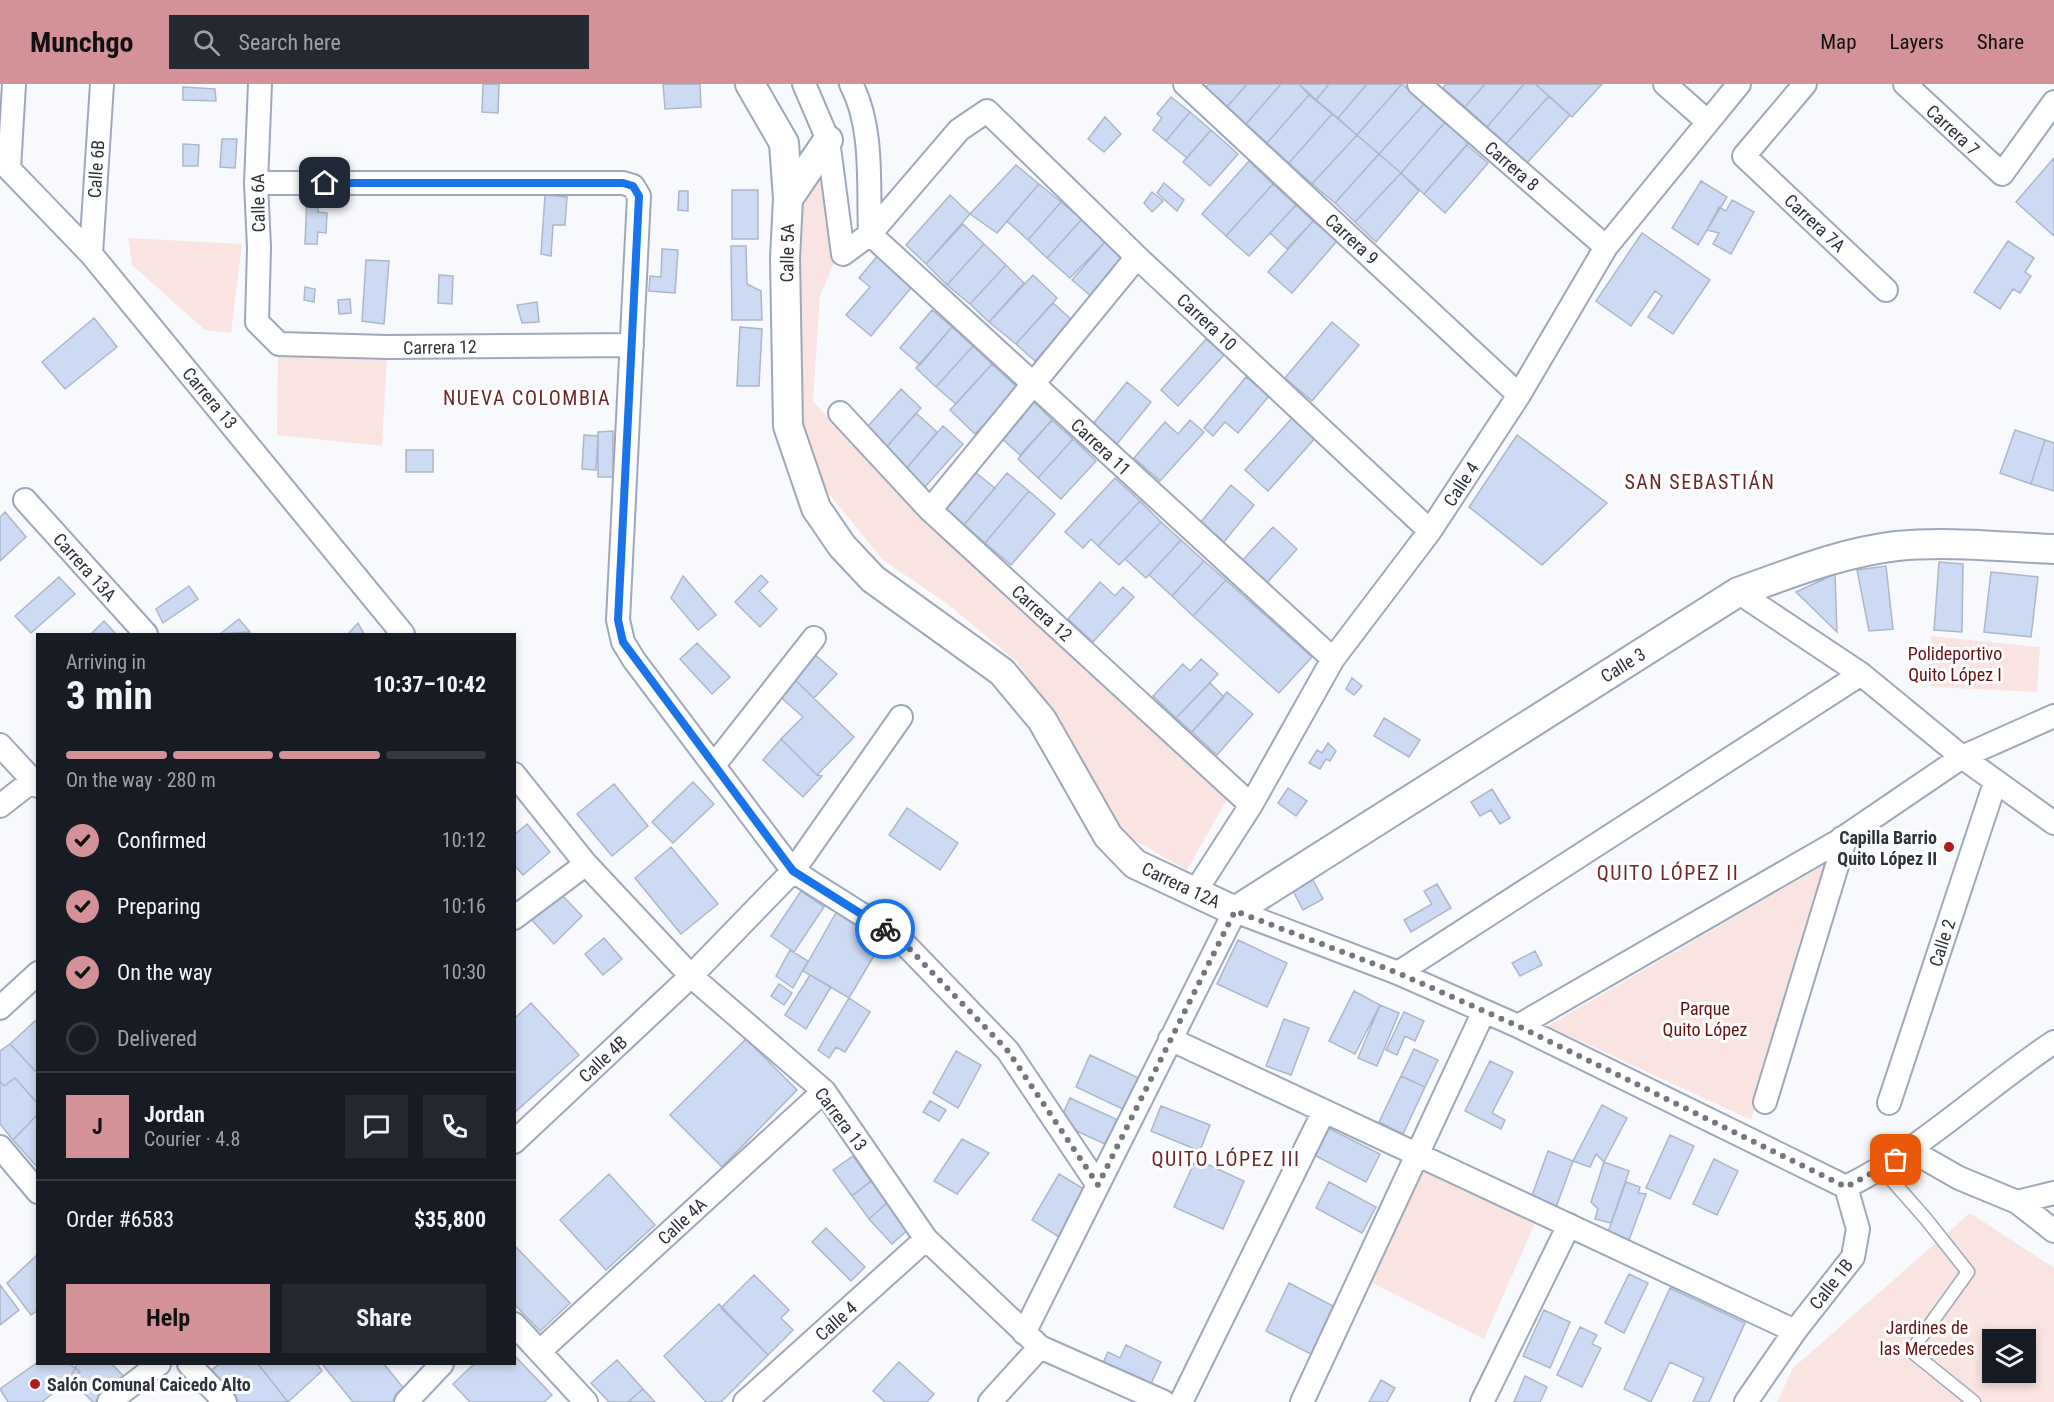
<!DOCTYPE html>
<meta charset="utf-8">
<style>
:root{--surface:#171b24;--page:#242831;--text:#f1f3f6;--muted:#9ea1a6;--line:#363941;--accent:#d39297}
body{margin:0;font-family:"Roboto Condensed",sans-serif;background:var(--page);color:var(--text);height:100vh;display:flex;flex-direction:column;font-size:22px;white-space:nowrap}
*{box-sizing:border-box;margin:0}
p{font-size:20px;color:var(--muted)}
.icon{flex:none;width:33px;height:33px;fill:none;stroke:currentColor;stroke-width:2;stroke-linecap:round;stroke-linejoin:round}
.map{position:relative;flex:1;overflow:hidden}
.side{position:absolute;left:36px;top:549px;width:480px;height:732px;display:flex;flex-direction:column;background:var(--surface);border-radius:0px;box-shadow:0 3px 9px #0003}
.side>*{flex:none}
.buttons{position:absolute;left:1982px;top:1245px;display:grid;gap:12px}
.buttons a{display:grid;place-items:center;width:54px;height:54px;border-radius:0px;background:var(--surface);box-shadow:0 3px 9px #0003;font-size:30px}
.pin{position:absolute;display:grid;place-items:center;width:51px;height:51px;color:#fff;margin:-26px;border-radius:12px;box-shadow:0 3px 9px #0006}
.courier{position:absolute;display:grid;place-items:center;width:60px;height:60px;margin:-30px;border:4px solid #1a73e8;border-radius:50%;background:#fff;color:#222;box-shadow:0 2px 8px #0007}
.head em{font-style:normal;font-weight:700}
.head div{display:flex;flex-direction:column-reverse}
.head{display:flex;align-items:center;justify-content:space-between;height:102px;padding:0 30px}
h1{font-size:39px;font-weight:700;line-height:45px}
.bar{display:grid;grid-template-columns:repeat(4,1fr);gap:9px 6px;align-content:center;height:72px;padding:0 30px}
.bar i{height:8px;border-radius:4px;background:var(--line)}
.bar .current{background:var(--accent)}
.bar p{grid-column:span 4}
.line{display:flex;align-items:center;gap:15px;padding:0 30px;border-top:2px solid var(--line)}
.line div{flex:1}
.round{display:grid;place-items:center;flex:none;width:63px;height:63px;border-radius:0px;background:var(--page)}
ol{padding:0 30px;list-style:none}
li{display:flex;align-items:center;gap:18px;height:66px}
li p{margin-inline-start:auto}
li .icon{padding:6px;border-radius:50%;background:var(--accent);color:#111;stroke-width:4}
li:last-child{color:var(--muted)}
li i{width:33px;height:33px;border:3px solid var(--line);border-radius:50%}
.action{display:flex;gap:12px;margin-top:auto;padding:12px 30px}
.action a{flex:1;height:69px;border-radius:0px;background:var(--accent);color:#111;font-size:24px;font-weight:700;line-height:69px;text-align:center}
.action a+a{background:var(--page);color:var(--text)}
header{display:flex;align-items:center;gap:36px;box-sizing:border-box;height:84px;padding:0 30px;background:var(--accent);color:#111}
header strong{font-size:28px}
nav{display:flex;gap:33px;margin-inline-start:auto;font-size:21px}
.search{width:420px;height:54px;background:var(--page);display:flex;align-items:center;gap:15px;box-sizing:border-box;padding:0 21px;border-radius:0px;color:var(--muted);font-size:22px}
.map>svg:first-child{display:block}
.green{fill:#fae4e1;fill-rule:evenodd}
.building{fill:#cddaf3;stroke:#acb7ca;stroke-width:1.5}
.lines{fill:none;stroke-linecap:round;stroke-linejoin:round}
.service-casing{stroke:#9da8bb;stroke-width:15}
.minor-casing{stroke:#9da8bb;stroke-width:26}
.tertiary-casing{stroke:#9da8bb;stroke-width:32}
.service{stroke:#fff;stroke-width:12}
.minor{stroke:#fff;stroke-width:22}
.tertiary{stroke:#fff;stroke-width:28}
.done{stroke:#74787e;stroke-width:6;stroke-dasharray:0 10.8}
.route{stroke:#1a73e8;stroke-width:8}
.poi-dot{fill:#ae1c22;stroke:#fff;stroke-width:2}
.labels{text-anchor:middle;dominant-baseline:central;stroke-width:6;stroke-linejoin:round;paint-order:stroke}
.street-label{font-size:18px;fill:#2e333a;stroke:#fff}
.park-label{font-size:18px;fill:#681012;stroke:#fff}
.poi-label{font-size:18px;font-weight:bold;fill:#2e333a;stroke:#fff;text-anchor:end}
.neighbourhood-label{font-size:20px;letter-spacing:1.5px;fill:#6d2724;stroke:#fff}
</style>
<header>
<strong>Munchgo</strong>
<div class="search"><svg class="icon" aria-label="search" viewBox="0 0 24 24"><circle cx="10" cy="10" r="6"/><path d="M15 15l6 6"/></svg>Search here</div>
<nav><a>Map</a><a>Layers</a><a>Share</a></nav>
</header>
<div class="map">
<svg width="2054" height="1318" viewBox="0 0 2054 1318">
<rect width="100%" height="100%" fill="#f7f9fd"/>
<path class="green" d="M827,69L837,172L820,212L813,317L895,407L1139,634L1146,627L1232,707L1187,786L1125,751L1085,690L1047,621L1016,577L945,518L883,476L828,409L802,343L799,116Z
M128,154L242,160L231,249L205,246L132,181Z
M278,268L387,272L382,362L277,351Z
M1931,552L2040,563L2037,608L1931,603Z
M1829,778L1751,1036L1548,942Z
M1421,1084L1536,1137L1484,1255L1370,1198Z
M1970,1129L2054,1184V1318H1777L1793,1284ZM1992,1256H2025V1288H1992Z"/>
<path class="building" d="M483,0H499L498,29L482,28Z
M663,0H700L701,23L665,25Z
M1209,0H1247L1227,23L1205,4Z
M1247,0H1281L1246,40L1227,23Z
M1281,0H1299L1309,11L1267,59L1246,40Z
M1299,0H1329L1316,16Z
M1329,0H1367L1338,34L1316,16Z
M1367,0H1402L1357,51L1338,34Z
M1402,0L1425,19L1379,70L1357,51Z
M1446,0H1485L1465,23L1443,4Z
M1485,0H1524L1487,43L1465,23Z
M1524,0H1535L1549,12L1506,60L1487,43Z
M1535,0H1602L1572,33Z
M183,3L215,5L216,17L183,16Z
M1309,11L1332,30L1289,79L1267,59Z
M1549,12L1570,31L1527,79L1506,60Z
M1171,13L1190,28L1166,57L1153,46L1162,34L1157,30Z
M1425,19L1445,38L1401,89L1379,70Z
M1190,28L1211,46L1187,74L1166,57Z
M1332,30L1357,51L1312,100L1289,79Z
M1105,33L1121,50L1104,68L1088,55Z
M1445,38L1469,58L1424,110L1401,89Z
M1211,46L1238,70L1210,102L1183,78Z
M1357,51L1379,70L1335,119L1312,100Z
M222,55H237L235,84L220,83Z
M183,60L199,61L198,82H183Z
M1467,61L1488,79L1445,129L1424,110Z
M1379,70L1401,89L1355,138L1335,119Z
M2054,74V152L2016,118Z
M1249,77L1273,100L1226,152L1202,130Z
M1016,81L1039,100L997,149L970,130Z
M1401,89L1419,107L1376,158L1355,138Z
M1701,97L1727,113L1698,161L1672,144Z
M1164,99L1184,116L1177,127L1157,109Z
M1039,100L1061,118L1028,156L1007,137Z
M1273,100L1296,121L1249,172L1226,152Z
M732,106H758V155H732Z
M679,107H688V127L678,126Z
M1152,108L1163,117L1152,128L1144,119Z
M307,111H319L318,128L327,129L326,149L318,148L317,160H305Z
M545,111L567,113L565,141H553L551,172L541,170Z
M950,111L970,130L926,180L906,161Z
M1732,116L1754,128L1731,170L1713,160L1719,149L1707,146L1719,123L1726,127Z
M1061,118L1082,135L1047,174L1028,156Z
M1296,121L1313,137L1287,165L1270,149Z
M1082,135L1106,157L1070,194L1047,174Z
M1313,137L1337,157L1292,209L1268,188Z
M963,140L984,160L947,201L926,180Z
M1642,149L1710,196L1673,250L1648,233L1662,212L1655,207L1631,242L1596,217Z
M1106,157L1126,175L1093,214L1072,196Z
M2008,157L2034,174L2025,188L2031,192L2020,209L2013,205L2000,225L1974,208Z
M984,160L1006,181L970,220L947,201Z
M731,162H746L747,200L761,207L762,236H732Z
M662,165L678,166L675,209L649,207L650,192L661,193Z
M880,169L915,199L871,252L846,231L870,203L859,194Z
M366,176L389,177L384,240L362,237Z
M1006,181L1024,199L989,238L970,220Z
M439,191L453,192L452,220L438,219Z
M1033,191L1057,214L1016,260L989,238Z
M305,203L315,205L314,218L304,216Z
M350,215L351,229L339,230L338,216Z
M537,218L539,238L522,239L517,221Z
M1053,219L1072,236L1035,277L1016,260Z
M932,226L952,243L920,281L900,264Z
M94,234L117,263L65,305L42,278Z
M1332,238L1359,261L1312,317L1285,294Z
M740,243L762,245L759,302H737Z
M952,243L973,262L936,303L916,284Z
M1206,255L1224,271L1178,322L1161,306Z
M973,262L992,280L956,320L936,303Z
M992,280L1018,304L975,350L950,326Z
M1246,293L1269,312L1238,349L1225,338L1213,352L1204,344Z
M1127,298L1151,318L1117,360L1093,340Z
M901,305L921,324L884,366L863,348Z
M1030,314L1052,336L1020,371L998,351Z
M916,329L937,348L906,385L884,366Z
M1293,333L1316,353L1268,407L1245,386Z
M1052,336L1073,355L1038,394L1018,375Z
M1190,336L1204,348L1160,397L1134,374L1165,338L1178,350Z
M943,342L963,360L925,403L906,385Z
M2015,346L2045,356L2031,400L2000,389Z
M613,347V393H598V348Z
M584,351L598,352L596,386L582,385Z
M1517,351L1607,419L1542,481L1469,423Z
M1073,355L1096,377L1061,415L1038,394Z
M2045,356L2054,359V407L2031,400Z
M406,366H433V388H406Z
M970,384L995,404L964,441L940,421Z
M1007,389L1029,407L985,459L964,441Z
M1115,394L1140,417L1098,462L1091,455L1083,464L1065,448Z
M1231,401L1254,421L1224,458L1201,438Z
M1029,407L1055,430L1011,481L985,459Z
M1140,417L1161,438L1119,481L1098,462Z
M5,428L26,453L0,477V433Z
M1161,438L1181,456L1146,494L1125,475Z
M1273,443L1297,465L1266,500L1241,478Z
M1181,456L1204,477L1172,512L1149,491Z
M1204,477L1226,496L1193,532L1172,512Z
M1939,478L1963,480L1962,548L1934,546Z
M1886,482L1893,545L1869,547L1857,486Z
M1991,488L2038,493L2031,553L1984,548Z
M1835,490L1837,548L1796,508Z
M761,491L768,498L759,507L777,525L760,543L735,518Z
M683,492L716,531L698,546L671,514Z
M59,493L75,510L31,549L15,532Z
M1226,496L1312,573L1279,609L1193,532Z
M1100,498L1115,512L1123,503L1134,513L1093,558L1068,535Z
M189,502L198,515L163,539L156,525Z
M239,535L250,548L220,550Z
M104,537L116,550H91Z
M358,539L364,550H348Z
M697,559L730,593L712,610L680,575Z
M812,568L837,590L814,614L792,593Z
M1201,575L1218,590L1176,634L1153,612L1183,580L1190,587Z
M792,593L854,653L817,691L781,655L803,633L778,611Z
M1352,594L1362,602L1354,611L1346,605Z
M1210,599L1224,613L1192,648L1176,634Z
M1227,608L1253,630L1217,671L1192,648Z
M1384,634L1420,656L1409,673L1374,652Z
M781,655L817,691L822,692L803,713L763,676Z
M1328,659L1336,667L1330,677L1326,675L1320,685L1309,679L1317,666L1322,669Z
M693,698L714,720L673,759L652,738Z
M614,700L648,742L612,772L577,730Z
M1288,704L1307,717L1296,732L1278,719Z
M1492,705L1510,734L1500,740L1491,726L1480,732L1471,718Z
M907,724L958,759L940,786L889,751Z
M527,740L550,768L523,791L514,781V751Z
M671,763L718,820L681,850L635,794Z
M1312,794L1323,815L1303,826L1292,805Z
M1437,800L1451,824L1411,848L1404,836L1432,820L1424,807Z
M557,806L582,832L554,860L529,833Z
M801,807L824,823L794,868L771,852Z
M837,827L864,843L858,854L878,865L849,914L803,887Z
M604,854L622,875L603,891L585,870Z
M1238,856L1287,879L1267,923L1217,900Z
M790,866L808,877L793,904L776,892Z
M1535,867L1542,881L1520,892L1512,879Z
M810,891L831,903L806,945L785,931Z
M779,900L792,909L784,921L771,912Z
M1354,907L1380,921L1355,970L1329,957Z
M849,914L870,928L845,968L836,963L829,974L818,966Z
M531,919L579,971L514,1029V935Z
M1380,921L1399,929L1377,982L1358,974Z
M1404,928L1424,937L1415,957L1405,952L1397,971L1386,966Z
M1284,935L1309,944L1291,991L1266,982Z
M35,937L38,939V990L10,960Z
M746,955L797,1006L722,1083L670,1031Z
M10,960L38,990V1020L15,994L4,1002L0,997V967Z
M1414,965L1438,976L1425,1003L1401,992Z
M956,967L981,981L958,1024L933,1009Z
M1090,971L1143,996L1129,1028L1076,1003Z
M1490,977L1513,988L1492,1029L1505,1036L1501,1045L1465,1027Z
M1401,992L1425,1003L1403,1050L1379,1038Z
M15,994L38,1020V1030L13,1056L0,1040V997L4,1002Z
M1070,1014L1118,1036L1107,1061L1059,1039Z
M930,1017L946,1026L939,1037L923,1028Z
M1602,1021L1627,1034L1604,1078L1596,1070L1590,1083L1573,1077Z
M1161,1022L1210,1041L1200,1067L1151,1047Z
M38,1030V1084L13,1056Z
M1328,1044L1380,1070L1366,1098L1314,1071Z
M1670,1051L1694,1062L1670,1115L1646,1104Z
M962,1055L989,1069L957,1110L934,1097Z
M1548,1067L1573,1077L1555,1126L1530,1117Z
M853,1072L871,1097L852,1112L833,1086Z
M1196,1075L1244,1097L1223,1145L1174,1123Z
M1714,1075L1738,1087L1717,1131L1693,1120Z
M1604,1078L1629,1087L1611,1139L1595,1135L1598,1125L1591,1118Z
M609,1090L655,1141L606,1186L560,1136Z
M1059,1090L1087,1107L1059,1153L1032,1136Z
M871,1097L888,1118L869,1135L852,1112Z
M1329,1098L1376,1123L1362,1149L1316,1124Z
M1626,1098L1640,1103L1638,1109L1646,1110L1629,1156L1608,1148Z
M888,1118L912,1142L892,1160L869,1135Z
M826,1144L865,1183L851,1197L812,1158Z
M514,1161L570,1219L540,1247L514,1220Z
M38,1170V1226L31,1231L7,1199Z
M1629,1190L1648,1199L1624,1249L1605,1239Z
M754,1191L789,1226L781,1234L793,1246L768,1271L721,1224Z
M1289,1199L1335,1223L1311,1270L1266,1247Z
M0,1201L19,1226L0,1241Z
M1670,1204L1745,1239L1709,1318H1693L1704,1294L1670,1278L1651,1318L1624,1305Z
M719,1220L768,1271L721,1318H706L664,1272Z
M1544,1226L1570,1238L1550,1284L1523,1272Z
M1580,1243L1597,1251L1592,1260L1601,1264L1582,1303L1557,1291Z
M1126,1261L1161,1278L1149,1304L1102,1281L1108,1268L1120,1274Z
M514,1271L552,1311L544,1318H470L453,1300L474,1280H514Z
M617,1276L643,1305L628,1318H609L591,1299Z
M38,1278L70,1280L80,1288L42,1318H8L0,1305Z
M899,1278L934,1310L927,1318H885L873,1307Z
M77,1280H112L131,1300L102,1318H93L70,1295Z
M219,1280H258L288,1318H234L208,1289Z
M258,1280H317L322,1287L288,1318Z
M322,1280H384L405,1306L394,1318H353Z
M1525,1292L1547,1303L1540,1318H1514Z
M1381,1296L1395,1304L1387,1318H1369Z
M643,1305L655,1318H628Z"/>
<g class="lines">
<g class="service-casing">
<path id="service" d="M1882,1085L1926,1135L1968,1188L1911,1267L1974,1318"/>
</g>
<g class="minor-casing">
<path id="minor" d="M14,0L9,85L91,170L403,550
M260,0L256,99L259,164L257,238L279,260L388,263L632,261
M804,0L828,56L843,170L870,150L959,46L987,27L1137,173L1430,447
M851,0C874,43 868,102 870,150L1333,575
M1185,0L1519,311
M1419,0L1606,163
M1665,0L1707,37
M1805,0L1744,72L1886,206
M1905,0L2002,90L2054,18
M256,99H623L633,102L639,112L618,536L623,558L634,576L793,787L899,854L1008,967L1098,1101
M91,170L102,0
M840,329L930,426L1251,721
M25,416L146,550
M930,426L1137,173
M1738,508L1861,590L1962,673L2054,739
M0,661L38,702
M714,681L814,554
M514,690L586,780L691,892L824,1007L926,1155L1040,1263L1164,1318
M0,722L32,697
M1195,808L1251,721L1333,575L1430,447L1519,311L1606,163L1739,0
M514,834L586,780
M1398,889L1861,590
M0,924L38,889
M1518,942L1837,758L1962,673L2054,632
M1170,955L1795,1247
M1765,1018L1843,762L1842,754
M1889,1019L1995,699
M514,1058L691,892L793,787L901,633
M0,1063L38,1108
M1910,1066L1959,1094L2017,1118L2054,1109
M1846,1103C1923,1065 1983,1005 2054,958
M2017,1118L2054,1147
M514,1240L586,1318
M1024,1249L1235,827L1398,889L1518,942L1846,1103
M540,1267L824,1007
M189,1280L225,1318
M109,1318L159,1280
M406,1318L442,1280
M745,1318L926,1155
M990,1318L1040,1263
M1181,1318L1324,1027
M1302,1318L1484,927
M1482,1318L1569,1141
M1746,1318L1795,1247L1853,1173L1858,1145L1846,1103"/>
</g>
<g class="tertiary-casing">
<path id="tertiary" d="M750,0L784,59L788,115L785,174L788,342L816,424L842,462L873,495L1002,588L1042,636L1108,752L1135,780L1235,827L1738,508C1789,490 1843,468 1897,462C1949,457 2002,463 2054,465
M788,115L828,56"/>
</g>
<use href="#service" class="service"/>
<use href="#minor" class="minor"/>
<use href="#tertiary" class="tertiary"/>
</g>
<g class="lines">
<path class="done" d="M885,845L899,854L1008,967L1098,1101L1235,827L1398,889L1518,942L1846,1103L1896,1076"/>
<path class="route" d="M325,99H623L633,102L639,112L618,536L623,558L793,787L885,845"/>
</g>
<g class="poi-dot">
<circle cx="1949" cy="763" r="6"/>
<circle cx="35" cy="1300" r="6"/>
</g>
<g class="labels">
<g class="street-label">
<text transform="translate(1953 46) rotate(43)">Carrera 7</text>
<text transform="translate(1512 82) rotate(41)">Carrera 8</text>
<text transform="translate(96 85) rotate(-86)">Calle 6B</text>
<text transform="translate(258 119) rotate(-91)">Calle 6A</text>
<text transform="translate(1815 139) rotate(43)">Carrera 7A</text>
<text transform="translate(1352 155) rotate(43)">Carrera 9</text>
<text transform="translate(787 169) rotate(-89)">Calle 5A</text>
<text transform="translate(1207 238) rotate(43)">Carrera 10</text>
<text transform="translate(440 263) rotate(-1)">Carrera 12</text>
<text transform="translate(210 314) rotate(50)">Carrera 13</text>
<text transform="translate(1101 363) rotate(43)">Carrera 11</text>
<text transform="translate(1461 400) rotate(-57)">Calle 4</text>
<text transform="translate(85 483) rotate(48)">Carrera 13A</text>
<text transform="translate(1042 529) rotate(42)">Carrera 12</text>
<text transform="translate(1623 581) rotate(-32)">Calle 3</text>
<text transform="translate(1181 801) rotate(25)">Carrera 12A</text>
<text transform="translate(1942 859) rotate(-72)">Calle 2</text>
<text transform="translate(603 975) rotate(-43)">Calle 4B</text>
<text transform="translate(841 1035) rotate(53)">Carrera 13</text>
<text transform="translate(682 1137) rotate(-43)">Calle 4A</text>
<text transform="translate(1831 1200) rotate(-52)">Calle 1B</text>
<text transform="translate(836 1237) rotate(-42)">Calle 4</text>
</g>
<g class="park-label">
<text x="1955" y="569">Polideportivo<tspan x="1955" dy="21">Quito López I</tspan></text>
<text x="1705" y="924">Parque<tspan x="1705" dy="21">Quito López</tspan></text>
<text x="1927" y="1243">Jardines de<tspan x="1927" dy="21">las Mercedes</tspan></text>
</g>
<g class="poi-label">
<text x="1937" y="753">Capilla Barrio<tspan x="1937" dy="21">Quito López II</tspan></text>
<text x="47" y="1300" text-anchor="start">Salón Comunal Caicedo Alto</text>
</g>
<g class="neighbourhood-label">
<text x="527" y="314">NUEVA COLOMBIA</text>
<text x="1700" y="398">SAN SEBASTIÁN</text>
<text x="1668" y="789">QUITO LÓPEZ II</text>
<text x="1226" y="1075">QUITO LÓPEZ III</text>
</g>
</g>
</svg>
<div class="buttons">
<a><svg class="icon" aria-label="layers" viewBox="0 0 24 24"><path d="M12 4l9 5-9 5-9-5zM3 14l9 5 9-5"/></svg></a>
</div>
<div class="pin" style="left:1896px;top:1076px;background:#ea580c"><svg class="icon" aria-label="bag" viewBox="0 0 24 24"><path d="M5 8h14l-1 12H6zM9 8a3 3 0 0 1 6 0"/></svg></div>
<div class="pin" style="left:325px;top:99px;background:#1f2937"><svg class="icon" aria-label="home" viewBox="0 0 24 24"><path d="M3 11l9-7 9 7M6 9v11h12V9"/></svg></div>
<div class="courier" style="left:885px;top:845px"><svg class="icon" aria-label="bike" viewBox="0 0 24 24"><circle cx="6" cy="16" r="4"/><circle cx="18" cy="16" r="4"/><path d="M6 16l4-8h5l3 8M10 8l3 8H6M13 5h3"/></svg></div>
<section class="side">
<div class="head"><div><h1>3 min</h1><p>Arriving in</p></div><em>10:37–10:42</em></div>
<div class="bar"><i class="current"></i><i class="current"></i><i class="current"></i><i></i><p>On the way · 280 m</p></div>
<ol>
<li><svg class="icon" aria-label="check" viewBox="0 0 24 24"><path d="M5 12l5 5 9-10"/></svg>Confirmed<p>10:12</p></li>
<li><svg class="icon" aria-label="check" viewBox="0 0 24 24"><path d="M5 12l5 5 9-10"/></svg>Preparing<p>10:16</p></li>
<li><svg class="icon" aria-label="check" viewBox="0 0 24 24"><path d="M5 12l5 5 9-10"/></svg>On the way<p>10:30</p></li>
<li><i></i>Delivered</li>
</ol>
<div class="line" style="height:108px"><b class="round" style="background:var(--accent);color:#111">J</b><div><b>Jordan</b><p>Courier · 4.8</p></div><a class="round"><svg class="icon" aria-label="chat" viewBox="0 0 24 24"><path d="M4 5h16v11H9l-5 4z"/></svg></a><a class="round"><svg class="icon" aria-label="phone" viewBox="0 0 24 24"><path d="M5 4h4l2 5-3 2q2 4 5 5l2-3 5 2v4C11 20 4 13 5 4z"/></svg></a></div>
<div class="line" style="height:78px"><div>Order #6583</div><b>$35,800</b></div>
<div class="action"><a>Help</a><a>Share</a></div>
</section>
</div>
